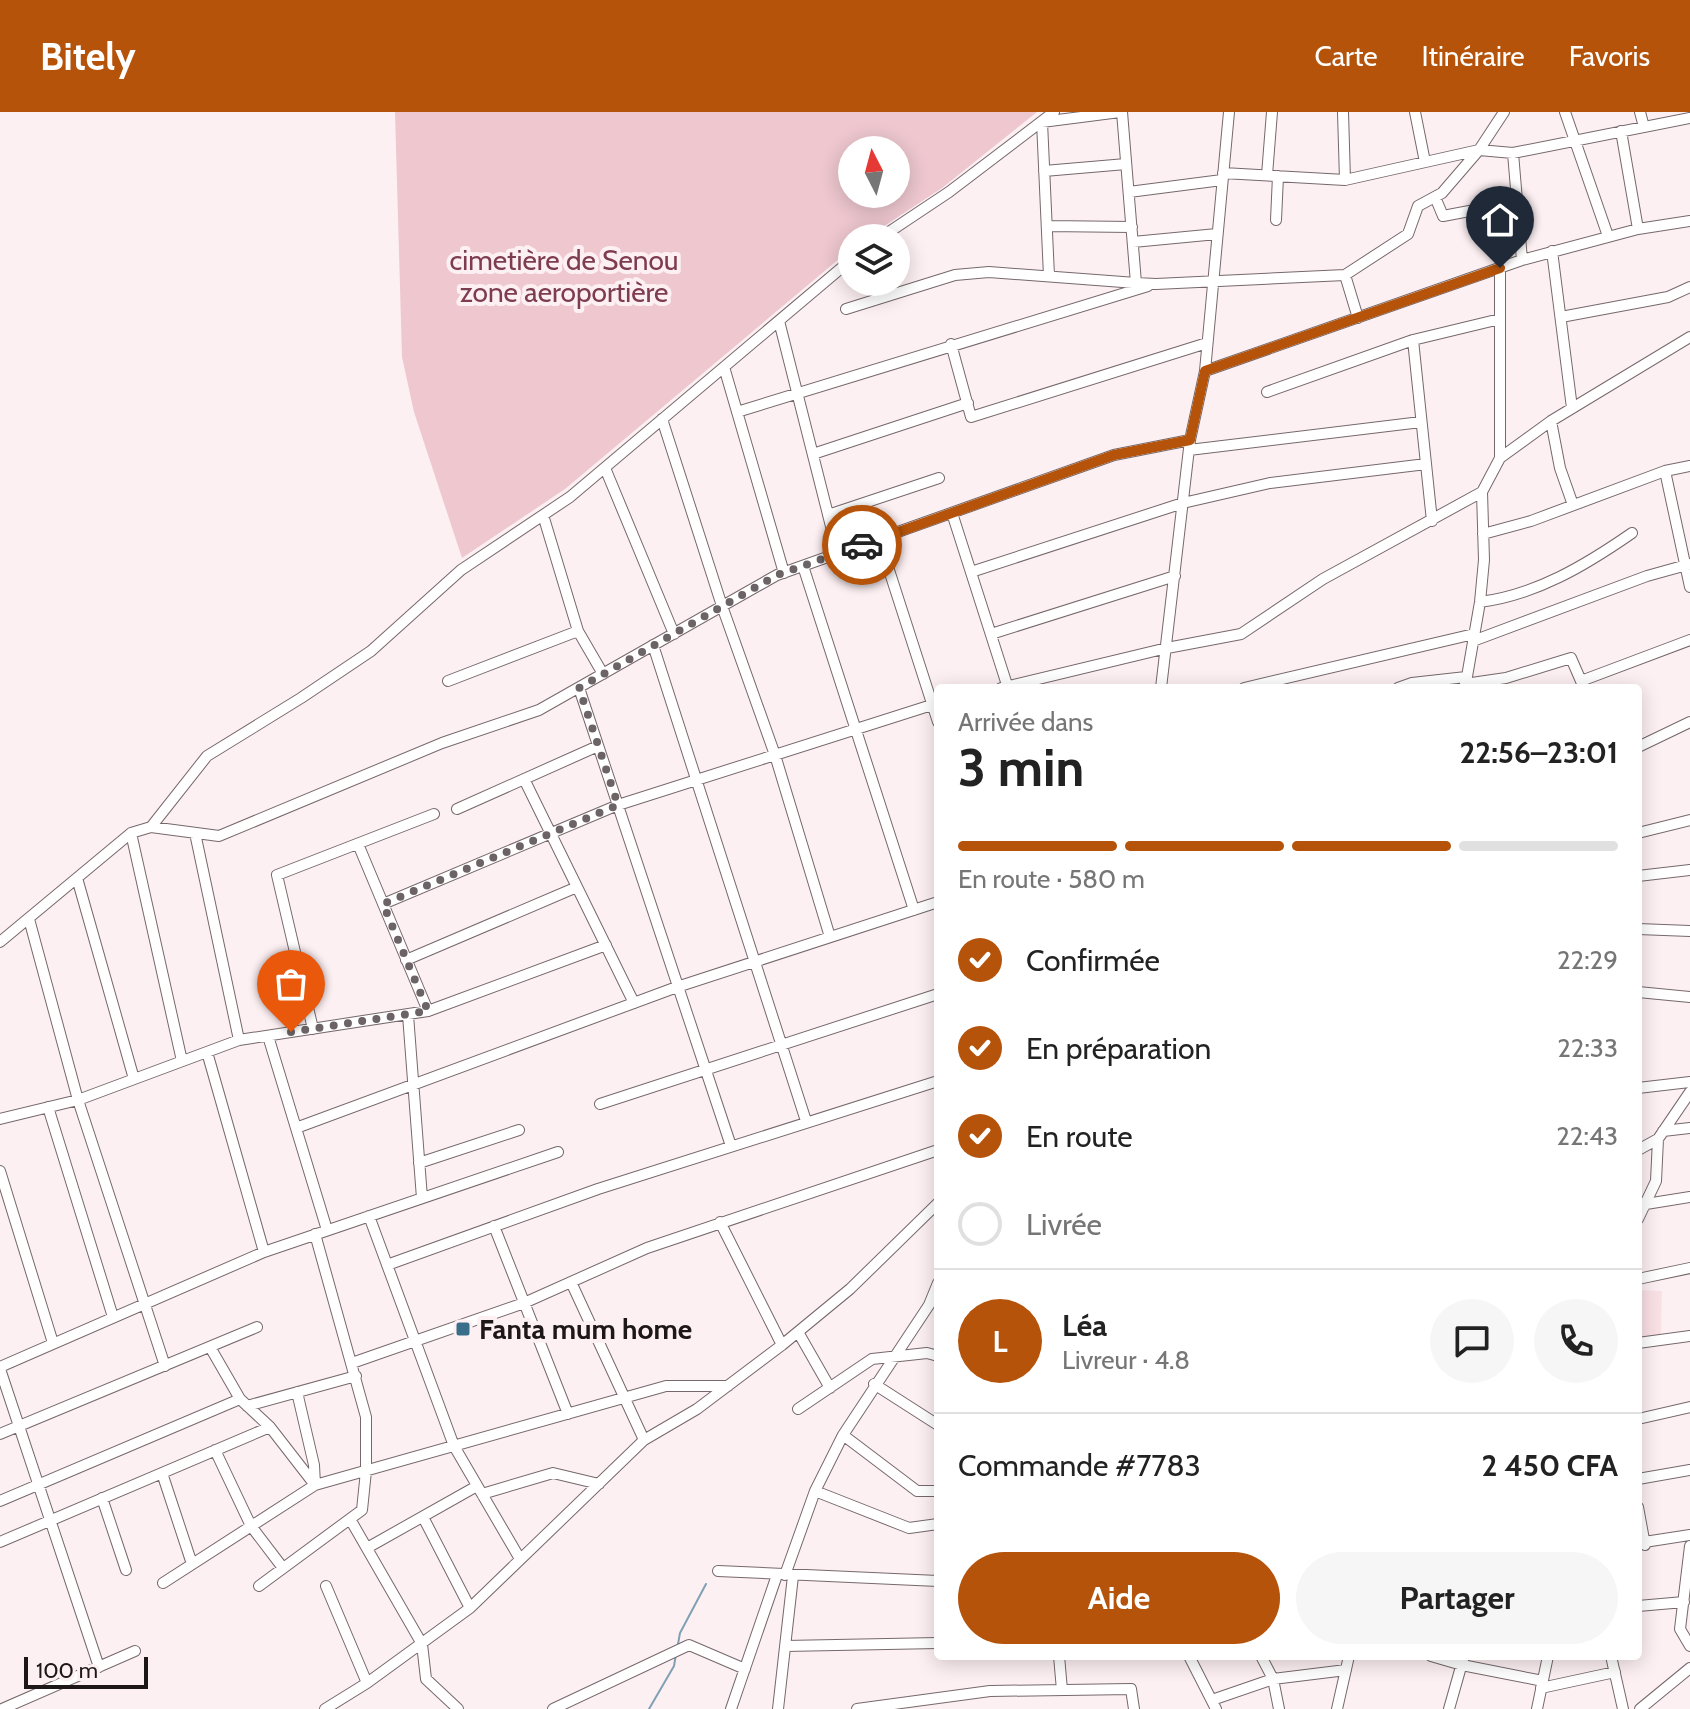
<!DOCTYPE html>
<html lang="fr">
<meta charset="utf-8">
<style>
:root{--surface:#fff;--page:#f6f6f6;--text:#222;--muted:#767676;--line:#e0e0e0;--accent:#b45309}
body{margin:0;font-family:Cabin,sans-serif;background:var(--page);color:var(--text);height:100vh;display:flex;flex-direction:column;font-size:30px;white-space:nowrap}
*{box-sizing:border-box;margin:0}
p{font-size:26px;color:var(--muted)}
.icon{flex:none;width:44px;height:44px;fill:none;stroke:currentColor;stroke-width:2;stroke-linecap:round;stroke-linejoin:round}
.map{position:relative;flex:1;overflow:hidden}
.panel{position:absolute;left:934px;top:572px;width:708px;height:976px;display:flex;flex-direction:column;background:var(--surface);border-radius:8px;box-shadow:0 4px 20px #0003}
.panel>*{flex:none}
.needle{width:52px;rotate:354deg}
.fabs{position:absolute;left:838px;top:24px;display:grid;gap:16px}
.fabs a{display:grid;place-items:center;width:72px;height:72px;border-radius:50%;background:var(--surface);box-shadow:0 4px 20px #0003;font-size:40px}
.scale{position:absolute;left:24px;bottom:20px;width:124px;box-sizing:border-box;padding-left:8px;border:4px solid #1d1718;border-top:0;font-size:22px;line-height:28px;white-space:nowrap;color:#1d1718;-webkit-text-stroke:6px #fdf0f3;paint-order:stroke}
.pin{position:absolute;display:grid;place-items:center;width:68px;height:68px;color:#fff;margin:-82px -34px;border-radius:50% 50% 50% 0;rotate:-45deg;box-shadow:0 0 8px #0007}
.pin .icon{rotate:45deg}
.courier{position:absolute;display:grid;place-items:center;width:80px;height:80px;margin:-40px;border:6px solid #b45309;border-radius:50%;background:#fff;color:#222;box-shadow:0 2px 10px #0007}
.head em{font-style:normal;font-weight:800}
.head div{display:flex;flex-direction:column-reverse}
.head{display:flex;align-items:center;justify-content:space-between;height:136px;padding:0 24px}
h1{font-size:52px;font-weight:800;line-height:60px}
.bar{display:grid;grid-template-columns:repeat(4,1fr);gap:12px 8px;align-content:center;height:96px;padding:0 24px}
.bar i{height:10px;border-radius:6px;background:var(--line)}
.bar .current{background:var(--accent)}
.bar p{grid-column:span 4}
.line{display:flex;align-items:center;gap:20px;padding:0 24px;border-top:2px solid var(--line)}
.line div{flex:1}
.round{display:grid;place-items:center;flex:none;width:84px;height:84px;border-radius:42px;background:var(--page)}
ol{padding:0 24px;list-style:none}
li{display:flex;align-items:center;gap:24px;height:88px}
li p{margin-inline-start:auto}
li .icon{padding:8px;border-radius:50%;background:var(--accent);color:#fff;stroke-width:4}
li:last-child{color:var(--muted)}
li i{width:44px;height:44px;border:4px solid var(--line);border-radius:50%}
.button{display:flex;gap:16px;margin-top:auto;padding:16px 24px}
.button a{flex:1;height:92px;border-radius:48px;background:var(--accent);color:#fff;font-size:32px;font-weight:800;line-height:92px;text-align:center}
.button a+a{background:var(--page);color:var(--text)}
header{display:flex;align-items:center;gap:48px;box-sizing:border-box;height:112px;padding:0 40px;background:var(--accent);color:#fff}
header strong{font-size:38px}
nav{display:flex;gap:44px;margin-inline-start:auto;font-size:28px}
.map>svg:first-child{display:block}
.built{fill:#fae1e6}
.green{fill:#eec7cf;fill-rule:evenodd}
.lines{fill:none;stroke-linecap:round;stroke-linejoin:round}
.stream{stroke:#80a0b5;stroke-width:2}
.minor-casing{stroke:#76686b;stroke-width:12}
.minor{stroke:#fff;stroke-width:10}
.done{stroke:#6b6365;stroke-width:8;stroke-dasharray:0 14.4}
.route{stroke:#b45309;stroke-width:10}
.poi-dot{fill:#396e8a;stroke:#fdf0f3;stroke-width:3}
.labels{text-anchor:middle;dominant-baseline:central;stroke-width:8;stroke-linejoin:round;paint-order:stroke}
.park-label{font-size:28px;fill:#7e3c4f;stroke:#fdf0f3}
.poi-label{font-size:28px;font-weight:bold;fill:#1d1718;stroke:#fdf0f3;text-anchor:start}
</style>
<header>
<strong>Bitely</strong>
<nav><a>Carte</a><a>Itinéraire</a><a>Favoris</a></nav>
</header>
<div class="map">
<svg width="1690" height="1597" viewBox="0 0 1690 1597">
<rect width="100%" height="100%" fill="#fdf0f3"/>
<path class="built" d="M1638,1178L1662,1179L1661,1224L1638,1226Z"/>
<path class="green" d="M395,0H1037L942,76L866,126H852V136L565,377L462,446L414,300L402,245ZM852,38H896V82H852Z"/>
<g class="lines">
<path class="stream" d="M678,1532L680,1521L706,1472
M649,1597L674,1554L676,1542"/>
<g class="minor-casing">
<path id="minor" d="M1122,0L1136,171L1156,172L1345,163L1408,122L1418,94L1442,81L1479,38L1504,0
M1343,0L1345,68
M1415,0L1425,50
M1565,0L1608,124
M1640,0L1644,15
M1621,19L1638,117
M1513,41L1522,148
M1044,59L1126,52
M1223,61L1345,68L1479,38L1513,41L1690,6
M1267,63L1272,0
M1129,80L1222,68
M1435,85L1443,104L1480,97
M1276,108L1278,64
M1047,114L1132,115
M880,126L949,80L1054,0
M1133,130L1217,122
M1552,139L1572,296
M1345,163L1358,206
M1049,164L1042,10L1120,0
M846,197L955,163L989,160L1136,171
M1561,205L1668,185L1690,175
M779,209L838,442
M1413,228L1432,409
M951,232L971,305L1207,231
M724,255L784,461
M1205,259L1522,148L1638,117L1690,109
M1267,280L1413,228L1500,207
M737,300L1148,174
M662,307L722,494L775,643L830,825
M1551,309L1560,356L1573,393
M1189,338L1421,310
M813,342L968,291
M1500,346V156
M605,356L674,522
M1665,359L1690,475
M952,401L1008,576
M543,403L578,519L603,562
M828,403L939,366
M1483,422L1531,409L1665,359L1690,354
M879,427L938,610
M803,454L914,798
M971,460L1183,391L1270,371L1426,352
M1480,490C1536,483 1586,453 1632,421
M991,522L1175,464
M1473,529L1647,464L1690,452
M653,533L806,1009
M448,569L578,519
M1581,569L1690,528
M1465,572L1506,566L1571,546L1584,576
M579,576L731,1034
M1001,576L1167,536L1241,522L1323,467L1482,380
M1161,576L1190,328L1205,259L1229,0
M1244,576L1474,522
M1398,576L1412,571L1466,565
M1465,576L1480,490L1484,448L1482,380L1500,346L1551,309L1690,225
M1638,635L1690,610
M524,667L634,891
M457,697L598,634
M151,715L207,644L301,586L371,539L461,458L570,385L852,147
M131,721L182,949
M195,721L239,928
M1638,721L1690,708
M358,732L428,899
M1638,764L1690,758
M77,766L134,967
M383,792L618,693L938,591
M29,807L78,988L165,1254
M1638,817L1690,819
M0,830L131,721L151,715L219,724L442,631L539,598L777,463L1114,343L1190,328
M406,848L577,775
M1638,880L1690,885
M408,903L422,1086
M313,917L277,763L434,702
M268,924L327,1118
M207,940L264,1140
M1638,976L1690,970
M600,992L938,882
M48,995L113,1205
M0,1007L78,988L239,928L428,899L606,833
M296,1016L677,875L938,790
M1663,1019L1690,1016
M1638,1038L1658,1027L1690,980
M419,1051L519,1018
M0,1059L53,1231
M1646,1092L1690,1085
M369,1104L454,1334L520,1447
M1638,1107L1656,1069L1658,1027
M720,1110L782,1233
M494,1114L568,1302
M387,1153L598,1077L938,969
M1638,1167L1690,1156
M571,1170L644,1328
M798,1220L830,1276
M1638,1231L1690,1224
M210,1235L240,1287L270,1315L315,1373
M352,1251L524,1191L647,1136L938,1038
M0,1255L264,1140L558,1040
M0,1257L99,1555
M874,1272L938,1313
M297,1280L314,1353L315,1373
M247,1294L356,1264
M798,1297L872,1247L927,1241L938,1244
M1638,1307L1690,1295
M0,1322L257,1215
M843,1323L917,1379H938
M215,1338L251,1414L283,1456
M162,1361L192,1452
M1638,1367L1690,1358
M815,1379L909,1416L938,1412
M482,1382L553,1361L599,1372
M102,1386L126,1458
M0,1389L240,1287
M1638,1395L1645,1433
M423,1405L470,1496
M350,1407L422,1532L426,1567L458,1597
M0,1430L270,1315
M1638,1431L1690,1423
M1690,1434L1680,1517L1690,1534
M367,1436L477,1374
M718,1459L938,1469
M785,1463L815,1379L843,1323L929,1193L938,1171
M163,1471L315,1373L666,1274H728
M259,1474L362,1398L366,1359V1305L315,1122
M326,1474L367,1571
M1638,1494L1684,1490
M785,1534L938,1531
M1059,1544L1062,1578
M1189,1544L1216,1597
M1261,1544L1273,1567L1279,1597
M1431,1544L1462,1553L1543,1569
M1611,1544L1623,1597
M1541,1576L1615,1560
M1212,1588L1273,1567L1346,1558
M2,1597L135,1539
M325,1597L367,1571L470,1496L644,1328L697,1297L782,1233L850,1177L938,1091
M553,1597L689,1533L745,1557
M731,1597L777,1463
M778,1597L793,1464
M857,1597L990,1579L1131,1577L1134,1597
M1337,1597L1349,1544
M1449,1597L1464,1544
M1537,1597L1548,1544
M1640,1597L1690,1556"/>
</g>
<use href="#minor" class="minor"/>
</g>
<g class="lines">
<path class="done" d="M291,920L428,899L383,792L618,693L579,576L777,463L862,433"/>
<path class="route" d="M862,433L1114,343L1190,328L1205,259L1500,156"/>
</g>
<rect class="poi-dot" x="455" y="1209" width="16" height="16" rx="4"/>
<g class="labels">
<g class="park-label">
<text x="564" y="148">cimetière de Senou<tspan x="564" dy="32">zone aeroportière</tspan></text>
</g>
<g class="poi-label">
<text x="479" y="1217">Fanta mum home</text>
</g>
</g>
</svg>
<div class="fabs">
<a><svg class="needle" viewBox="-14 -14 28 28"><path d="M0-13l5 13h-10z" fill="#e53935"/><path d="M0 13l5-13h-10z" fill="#767676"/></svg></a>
<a><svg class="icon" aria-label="layers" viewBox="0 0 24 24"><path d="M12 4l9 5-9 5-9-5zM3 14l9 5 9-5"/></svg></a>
</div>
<div class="scale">100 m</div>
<div class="pin" style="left:291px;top:920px;background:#ea580c"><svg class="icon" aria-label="bag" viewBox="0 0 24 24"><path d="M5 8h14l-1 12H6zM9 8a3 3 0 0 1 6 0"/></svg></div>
<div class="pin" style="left:1500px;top:156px;background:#1f2937"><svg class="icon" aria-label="home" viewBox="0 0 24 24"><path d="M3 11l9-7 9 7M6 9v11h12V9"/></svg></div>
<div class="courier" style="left:862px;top:433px"><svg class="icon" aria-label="car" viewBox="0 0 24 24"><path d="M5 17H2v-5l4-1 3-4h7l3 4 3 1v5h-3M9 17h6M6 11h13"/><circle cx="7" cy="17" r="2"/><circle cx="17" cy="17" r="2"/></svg></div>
<section class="panel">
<div class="head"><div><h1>3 min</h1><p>Arrivée dans</p></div><em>22:56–23:01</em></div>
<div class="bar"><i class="current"></i><i class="current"></i><i class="current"></i><i></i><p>En route · 580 m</p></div>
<ol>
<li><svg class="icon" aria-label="check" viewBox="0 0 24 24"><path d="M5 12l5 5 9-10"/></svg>Confirmée<p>22:29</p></li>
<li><svg class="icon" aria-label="check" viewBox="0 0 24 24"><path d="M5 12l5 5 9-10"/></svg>En préparation<p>22:33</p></li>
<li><svg class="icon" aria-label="check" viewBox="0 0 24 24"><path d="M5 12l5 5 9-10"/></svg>En route<p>22:43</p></li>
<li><i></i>Livrée</li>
</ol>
<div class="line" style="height:144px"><b class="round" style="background:var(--accent);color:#fff">L</b><div><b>Léa</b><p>Livreur · 4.8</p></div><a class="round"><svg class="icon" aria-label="chat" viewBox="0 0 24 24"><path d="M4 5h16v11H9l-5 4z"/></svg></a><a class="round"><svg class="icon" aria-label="phone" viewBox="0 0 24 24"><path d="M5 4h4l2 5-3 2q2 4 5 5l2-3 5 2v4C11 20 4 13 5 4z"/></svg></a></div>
<div class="line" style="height:104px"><div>Commande #7783</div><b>2 450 CFA</b></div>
<div class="button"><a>Aide</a><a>Partager</a></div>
</section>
</div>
